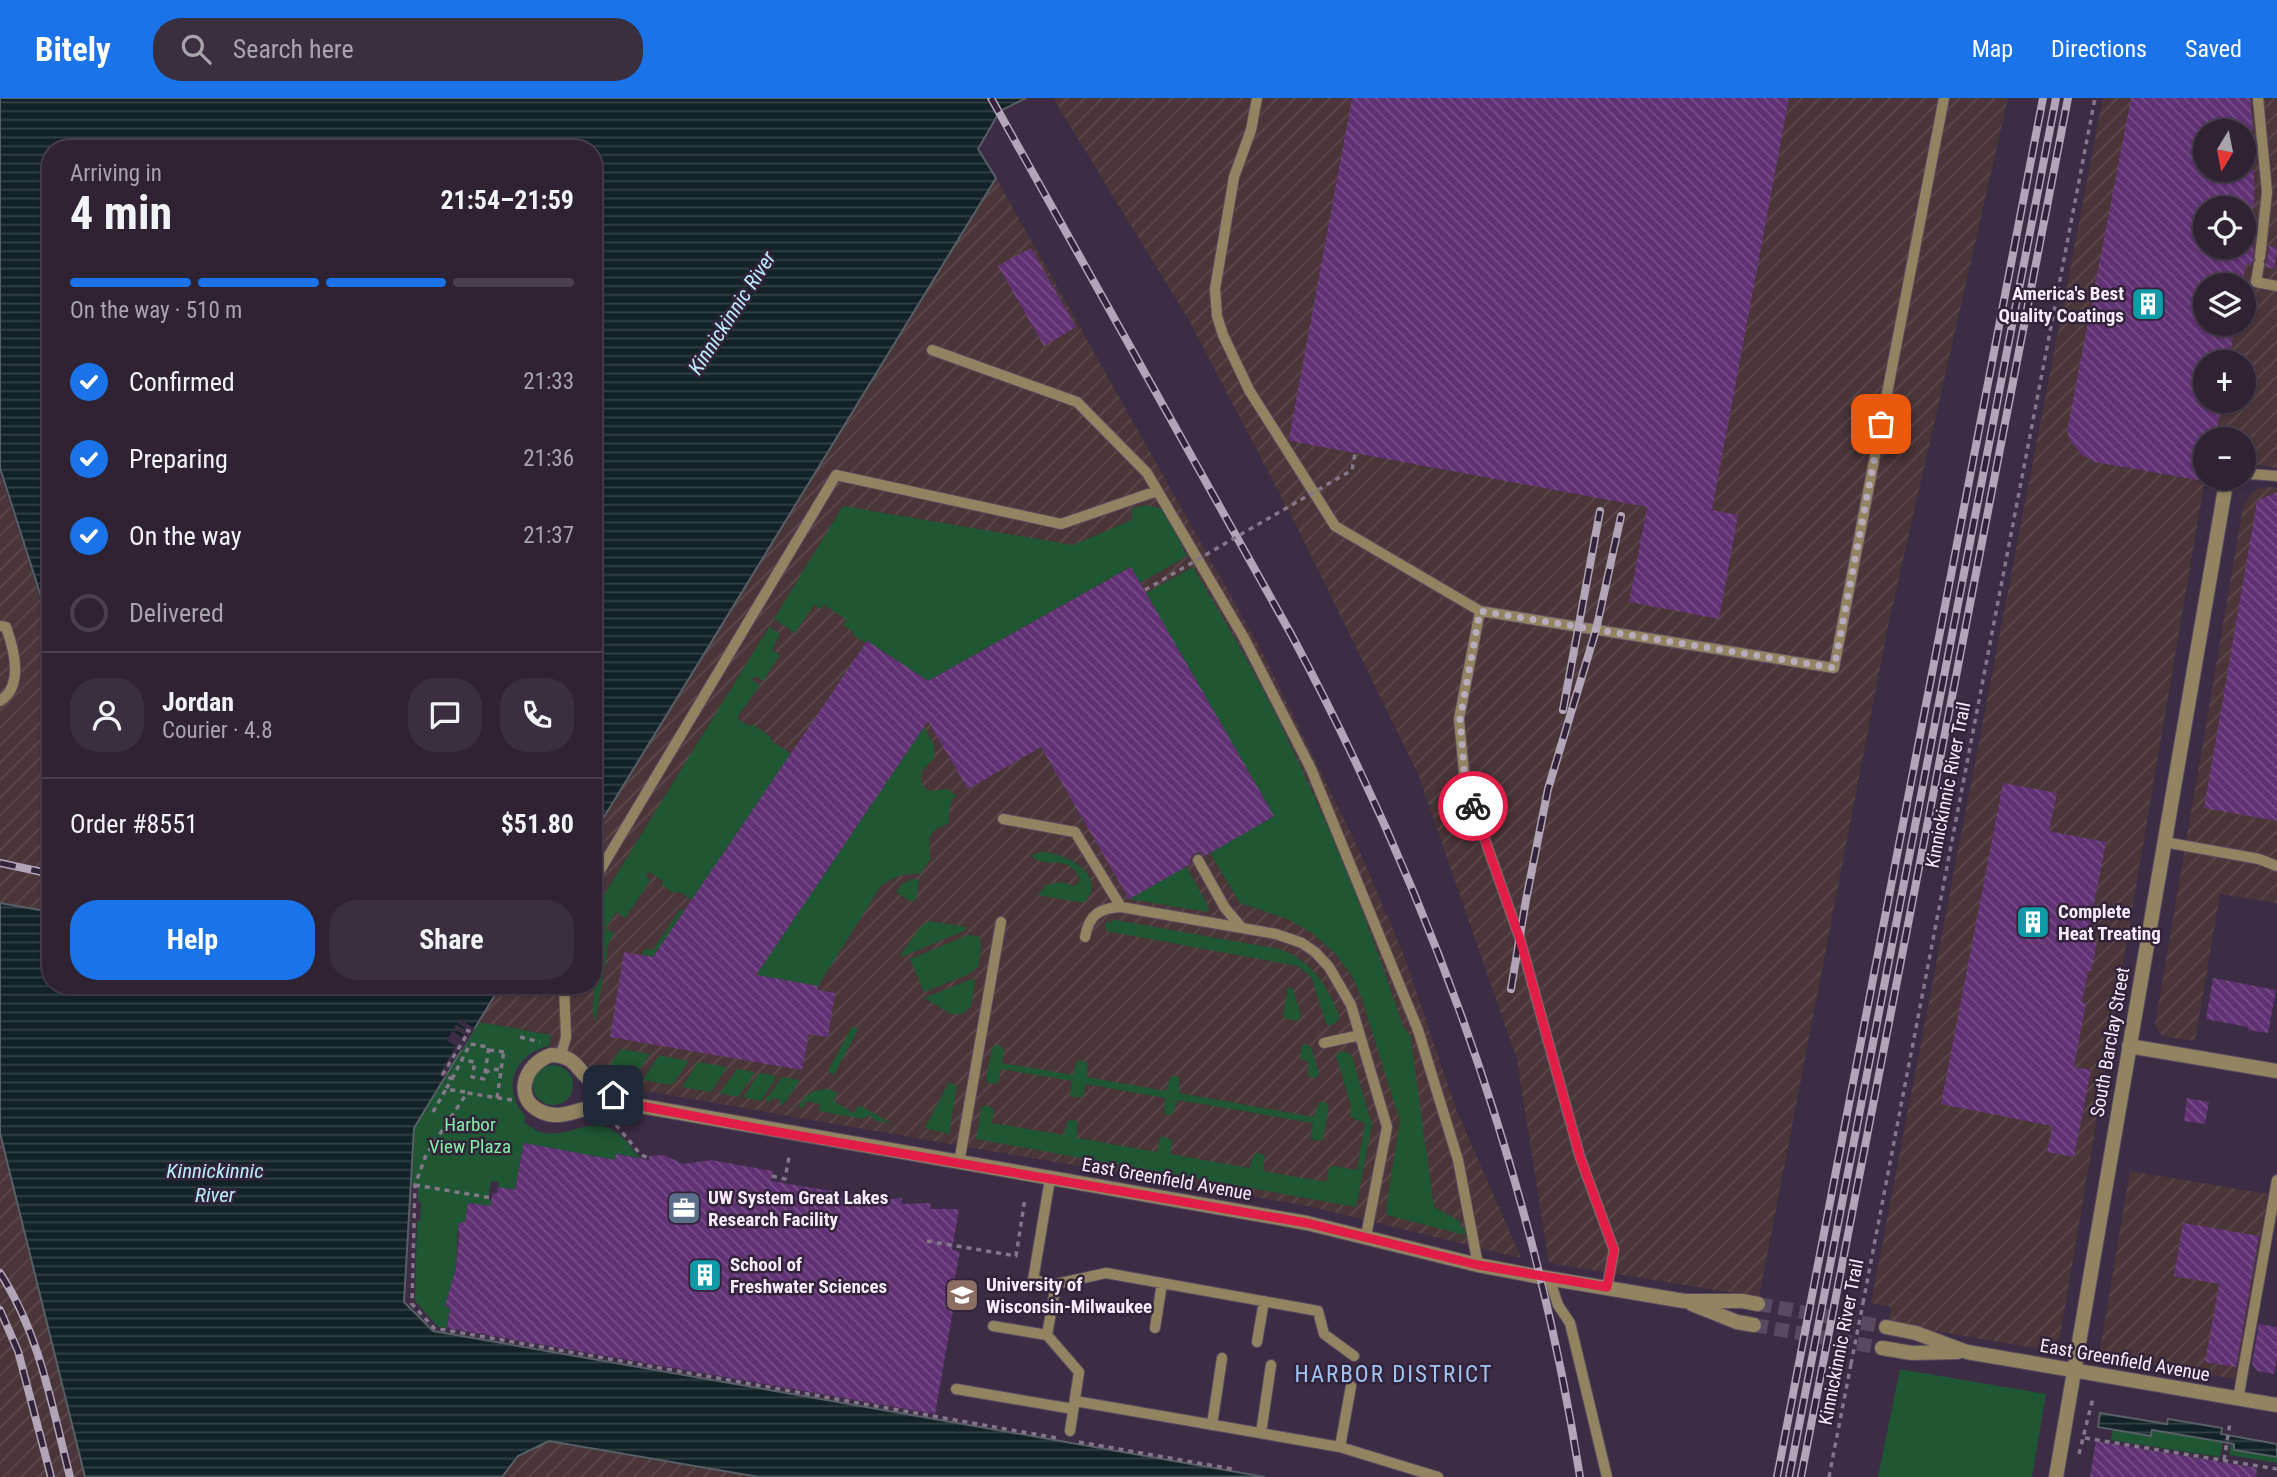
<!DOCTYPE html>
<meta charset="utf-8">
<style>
:root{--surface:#2e2233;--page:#3a2f3f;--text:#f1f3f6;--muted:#a7a4ac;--line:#493f4e;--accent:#1a73e8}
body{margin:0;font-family:"Roboto Condensed",sans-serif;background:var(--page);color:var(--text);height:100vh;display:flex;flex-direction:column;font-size:26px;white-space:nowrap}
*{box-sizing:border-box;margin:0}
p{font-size:23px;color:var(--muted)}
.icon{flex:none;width:38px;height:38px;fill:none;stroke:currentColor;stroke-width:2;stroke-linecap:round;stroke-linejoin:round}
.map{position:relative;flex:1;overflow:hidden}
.drawer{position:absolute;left:42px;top:42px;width:560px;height:854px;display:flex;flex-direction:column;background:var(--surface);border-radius:28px;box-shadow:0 2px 5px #0004,0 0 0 2px var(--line)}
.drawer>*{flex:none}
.needle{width:46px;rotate:190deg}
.tools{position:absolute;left:2193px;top:21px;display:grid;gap:14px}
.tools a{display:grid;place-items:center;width:63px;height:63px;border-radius:50%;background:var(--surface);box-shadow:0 2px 5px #0004,0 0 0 2px var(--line);font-size:35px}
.pin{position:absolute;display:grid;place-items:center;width:60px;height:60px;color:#fff;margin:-30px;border-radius:14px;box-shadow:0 4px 10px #0006}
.courier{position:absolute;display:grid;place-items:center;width:70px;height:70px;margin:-35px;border:5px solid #e11d48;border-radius:50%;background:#fff;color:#222;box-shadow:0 2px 9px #0007}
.summary em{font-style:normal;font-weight:700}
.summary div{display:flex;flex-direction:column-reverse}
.summary{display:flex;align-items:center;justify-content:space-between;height:119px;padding:0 28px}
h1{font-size:46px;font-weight:700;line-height:52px}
.bar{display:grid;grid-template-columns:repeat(4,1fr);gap:10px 7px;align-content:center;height:84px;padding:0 28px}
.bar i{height:9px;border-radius:5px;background:var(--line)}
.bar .on{background:var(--accent)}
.bar p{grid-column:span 4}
.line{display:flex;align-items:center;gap:18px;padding:0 28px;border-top:2px solid var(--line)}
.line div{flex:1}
.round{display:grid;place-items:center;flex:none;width:74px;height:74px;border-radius:28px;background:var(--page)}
ol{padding:0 28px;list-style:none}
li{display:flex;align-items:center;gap:21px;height:77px}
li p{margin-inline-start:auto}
li .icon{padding:7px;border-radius:50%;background:var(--accent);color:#fff;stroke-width:4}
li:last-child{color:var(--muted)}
li i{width:38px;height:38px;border:4px solid var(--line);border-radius:50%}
.cta{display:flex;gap:14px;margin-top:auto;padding:14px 28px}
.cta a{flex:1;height:80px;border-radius:28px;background:var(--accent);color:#fff;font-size:28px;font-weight:700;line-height:80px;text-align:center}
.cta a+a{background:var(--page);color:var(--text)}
header{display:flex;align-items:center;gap:42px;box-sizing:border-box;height:98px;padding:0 35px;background:var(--accent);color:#fff}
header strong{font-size:33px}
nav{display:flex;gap:38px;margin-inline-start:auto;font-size:24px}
.search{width:490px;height:63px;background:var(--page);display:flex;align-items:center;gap:18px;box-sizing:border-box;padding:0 24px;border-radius:28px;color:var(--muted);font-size:26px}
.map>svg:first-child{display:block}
.industrial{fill:url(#industrial-furrows);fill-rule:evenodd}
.green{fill:#1f5633}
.water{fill:url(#water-rules);stroke:#575f66;stroke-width:2}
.pier{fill:#3d2d44}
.building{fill:url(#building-back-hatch)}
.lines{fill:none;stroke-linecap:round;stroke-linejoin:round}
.minor-tunnel{stroke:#594a60;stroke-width:14;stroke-dasharray:14 7;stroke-linecap:butt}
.service-casing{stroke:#5b4c62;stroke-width:12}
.minor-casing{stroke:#5b4c62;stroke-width:16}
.path{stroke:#85778b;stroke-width:3.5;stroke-dasharray:5 5;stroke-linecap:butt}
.service{stroke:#928461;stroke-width:10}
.minor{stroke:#928461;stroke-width:14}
.rail-casing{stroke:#b2a5b8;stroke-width:8}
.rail{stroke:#33233a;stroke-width:5;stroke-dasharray:16;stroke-linecap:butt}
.path-bridge{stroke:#85778b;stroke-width:3.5;stroke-dasharray:5 5;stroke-linecap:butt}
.done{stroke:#b7aabc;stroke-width:7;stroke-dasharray:0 12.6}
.route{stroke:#e11d48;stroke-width:9}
.labels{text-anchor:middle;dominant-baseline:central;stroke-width:5;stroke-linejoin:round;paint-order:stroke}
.poi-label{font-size:19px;font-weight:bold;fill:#f8edfd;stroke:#33233a;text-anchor:start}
.street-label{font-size:19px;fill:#f8edfd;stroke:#33233a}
.park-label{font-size:19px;fill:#81efa4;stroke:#33233a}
.water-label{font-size:21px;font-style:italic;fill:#b6ecfc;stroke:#33233a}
.quarter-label{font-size:23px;letter-spacing:2px;fill:#9ec5f5;stroke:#33233a}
</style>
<header>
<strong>Bitely</strong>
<div class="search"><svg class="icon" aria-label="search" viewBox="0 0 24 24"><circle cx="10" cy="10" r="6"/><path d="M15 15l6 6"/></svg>Search here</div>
<nav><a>Map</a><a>Directions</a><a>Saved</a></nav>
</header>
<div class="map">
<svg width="2277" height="1379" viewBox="0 0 2277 1379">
<defs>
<pattern id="industrial-furrows" width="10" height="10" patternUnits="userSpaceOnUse" patternTransform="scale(1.75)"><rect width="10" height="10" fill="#4a3538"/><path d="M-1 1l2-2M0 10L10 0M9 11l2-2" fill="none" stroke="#5c494c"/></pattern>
<pattern id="water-rules" width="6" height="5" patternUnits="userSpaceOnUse" patternTransform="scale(1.75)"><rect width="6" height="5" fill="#122226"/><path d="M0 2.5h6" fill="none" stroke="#354246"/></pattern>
<pattern id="building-back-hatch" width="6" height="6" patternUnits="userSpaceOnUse" patternTransform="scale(1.75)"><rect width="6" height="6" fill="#603173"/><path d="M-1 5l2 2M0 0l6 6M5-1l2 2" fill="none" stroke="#784f88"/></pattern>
</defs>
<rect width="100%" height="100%" fill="#3d2d44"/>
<path class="industrial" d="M1053,0H2008L1888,528L1759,1199L1549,1165L1517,962L1418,676L1295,425L1190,224Z
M2103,0H2277V370L2244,364V341H2205V380L2060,1238L2053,1250L2045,1252L1889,1225L1891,1209L1871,1205ZM2205,33H2244V72H2205ZM2205,110H2244V149H2205ZM2205,187H2244V226H2205ZM2205,264H2244V303H2205Z
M996,80L1260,550L1359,752L1403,855L1456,1011L1521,1160L1308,1108L617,988L603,982L575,955L549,948L551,937L479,924L501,887H593V737Z
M0,377L51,534V814L0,805Z
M2270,389L2277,390V805L2220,796L2195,943L2162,938L2155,927L2243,409L2250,396L2258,391Z
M0,1035L48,1229L85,1379H0Z
M2130,1073L2268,1096L2235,1281L2108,1259L2100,1252Z
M549,1343L759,1379H502L518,1358Z"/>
<path class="green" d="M1144,407L1160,410L1169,423L1187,458L1140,485L1130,469L928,583L867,543L866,545L853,537L854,534L843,527L847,522L824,507L821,511L814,507L795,535L774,521L843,408L1073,447L1132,422V411Z
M1193,469C1217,510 1242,551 1264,594C1319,701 1366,814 1403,929L1410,937L1434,1109L1459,1123L1461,1129L1466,1131L1465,1137L1387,1117L1386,1112L1400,1023L1362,901L1352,878L1335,855L1312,835L1288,821L1240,805L1210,755L1274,718L1146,495Z
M769,529L780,536L772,552L780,557L763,583L755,578L752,582L760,587L737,620L750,629L752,626L771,639L770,642L791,656L692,802L678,793L675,796L661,786L663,783L649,774L646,779L651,782L625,820L616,814L606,830L614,836L609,844L595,925L593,915L595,861L593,815Z
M924,629L934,647V660L922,673L921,681L923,689L930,693L947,691L956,697C949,706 948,713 949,725L936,731L929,740L930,762L920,776C903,775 894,779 881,788L818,888L756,877Z
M1042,754C1067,755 1109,778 1084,805L1038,797L1046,787L1062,784L1075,788L1080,782C1070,753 1045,774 1031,757Z
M1186,768L1209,810L1208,814L1129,801Z
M913,781L919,782L916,801L912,804L896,794L902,786Z
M680,811L684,813L653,859L642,857L644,851L653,852Z
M1115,822L1279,851C1311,862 1327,887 1339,917L1338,923L1330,928L1326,926L1312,880L1298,868L1106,833L1105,825Z
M929,823L967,829L966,832L899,860L920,829Z
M968,837L979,838L981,848L978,869L969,876L924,894L910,861Z
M972,881L975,883L971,908L963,916H951L924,900Z
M1288,889L1293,891L1301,918L1297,923L1285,920L1283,917Z
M479,924L551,937L549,948C514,956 501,990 525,1018L524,1025C531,1029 537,1033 544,1035C574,1040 594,1013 622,1039C629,1045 634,1054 640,1060L617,1056L615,1062L524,1045L515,1092L498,1089L499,1084L491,1083L488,1101L492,1102L495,1109L468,1105L465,1124L458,1125L456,1170L445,1208L450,1210L447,1230L438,1229L415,1203L417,1123H420L421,1105L418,1104V1089L412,1088L414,1030Z
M852,928L858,932L834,977L828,973Z
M1305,946L1311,949L1319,976L1316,980L1308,978V963L1300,961L1302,948Z
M995,947H1000L1004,952L1002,965L1073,977L1077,963L1079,962L1088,965L1087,979L1166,993L1171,978L1179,979V995L1314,1019L1319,1004L1327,1005L1329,1008L1323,1041L1320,1043L1313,1042L1311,1039L1313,1025L1178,1002L1172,1017L1164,1016L1165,1000L1086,986L1083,999H1072L1070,997L1072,983L1001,971L999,984L994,986L988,985L986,981L992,950Z
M621,951L650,956L634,980L628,979L631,972L619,970L614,976L606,972Z
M1340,953L1349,955L1352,959L1372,1027L1356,1109L976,1041L982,1009L985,1007L994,1011L992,1025L1064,1037L1067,1024L1069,1022L1077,1023V1040L1157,1054L1160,1041L1162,1038L1172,1042L1170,1056L1249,1070L1255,1055L1263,1056L1265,1059L1263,1073L1326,1084L1329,1070L1333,1068L1357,1072L1365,1025L1350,1019L1351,1007L1336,958Z
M659,957L689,963L672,987L643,982Z
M698,964L727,969L711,994L682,989Z
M533 987a20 20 0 1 1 40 0a20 20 0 1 1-40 0Z
M737,971L755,974L738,999L720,995Z
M759,975L777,978L761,1003L743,999Z
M782,979L800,982L783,1007L780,1006V1001L771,1000L770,1004L765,1003Z
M949,984L957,988L949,1036L925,1030Z
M828,991L838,995L833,1003L854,1015L859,1007L891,1025L876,1023L870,1017L863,1021L819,1013L820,1006L805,1003L804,1010L798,1009C804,997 814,991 828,991Z
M1900,1271L2046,1296L2032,1379H1878Z
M2113,1331L2150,1337L2152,1332L2223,1344L2220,1359L2111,1342Z
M2231,1345L2235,1346L2234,1352L2277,1359V1365L2229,1357Z"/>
<path class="water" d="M0,0H1026L1000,13L978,51L996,80L593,737V51H51V530L0,370Z
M0,805L51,814V887H501L414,1030L404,1204L433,1233L1265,1379H759L549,1343L518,1358L502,1379H85L0,1035Z
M2100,1315L2167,1326L2168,1321L2222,1330L2221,1336L2277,1346V1359L2234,1352V1346L2223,1344L2152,1332L2151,1338L2098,1329Z"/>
<path class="pier" d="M460,921L475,931L462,952L459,951L444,980L439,977L456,948L447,943L452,933L462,939L464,937L454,930L456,927L465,932L467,931L458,925Z"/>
<path class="building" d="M1352,0H1789L1712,412L1738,417L1719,521L1629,504L1647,409L1290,343L1289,340Z
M2131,0H2250L2253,33H2205V72H2254V110H2205V149H2244V143L2254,145L2253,162L2251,167L2246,166L2242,187H2205V226H2235L2229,264H2205V303H2222L2215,341H2205L2204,383L2095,364L2082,357L2071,344L2067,333Z
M2269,148L2277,150L2274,171L2266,169Z
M1031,150L1076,229L1044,248L998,168Z
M2277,394V723L2204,710L2257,403Z
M1131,469L1274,718L1205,758L1199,754L1194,756L1190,761L1191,766L1129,801L1041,649L968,691L928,623L756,877L818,888L817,892L835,895L828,939L809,936L802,972L610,939L624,854L653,859L867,543L928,583Z
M2003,685L2057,695L2049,733L2106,744L2087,843L2097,845L2091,873H2088L2082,904L2086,905L2074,969L2091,972L2074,1059L2047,1054L2052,1028L1941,1006Z
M2213,880L2276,892L2268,935L2248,932V929L2206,921Z
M2187,1000L2209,1004L2205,1026L2184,1023Z
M524,1045L615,1062L616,1056L649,1062V1058L664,1057L683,1066L711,1062L773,1073L771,1083L885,1102L902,1100L901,1106L931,1105L930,1111H959L952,1152L960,1154L953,1189L957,1190L935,1316L447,1230L450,1210L445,1208L456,1170L459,1138L458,1125L465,1124L468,1105L490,1108L493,1095L497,1096L498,1089L515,1092Z
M2183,1125L2259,1138L2236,1269L2205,1264L2219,1186L2174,1178Z
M2259,1226L2277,1229V1260L2274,1276L2257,1273L2252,1266Z
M2096,1343L2257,1370L2256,1379H2090Z"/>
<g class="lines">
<path class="minor-tunnel" d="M1758,1206L1886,1229
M1754,1227L1882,1250"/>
<g class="service-casing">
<path id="service" d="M1257,0L1251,32L1234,79L1215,191L1217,218L1223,237L1249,292L1335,428L1480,513L1834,570L1944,0
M2258,0L2267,94L2260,159
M2259,166L2256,184L2277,188
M932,252L1077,304L1147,375L1244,540L1311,671L1418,932L1458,1062L1478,1167
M2244,378L2251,376L2277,378
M2225,391L2239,380
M1480,513L1459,621L1465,685L1520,841L1580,1059L1614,1152L1607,1190
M0,528L6,529C14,551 24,588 0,603
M1003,721L1075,734L1121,809
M2164,744L2259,761L2277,768
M1198,762L1225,810L1242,830L1276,836L1302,845L1315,854L1329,869L1351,907L1387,1029L1366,1138
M593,784L836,377L1061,426L1157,393
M1085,839C1089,817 1099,810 1121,809L1242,830
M1324,945L1360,937
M561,957L566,939L564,887
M959,1065L1001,824
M1050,1081L1033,1182L1056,1186L1106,1175L1318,1213L1324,1236L1354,1258
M1549,1180L1558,1207L1570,1225L1607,1379
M1056,1186L1047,1237L1079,1274L1070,1333
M993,1228L1047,1237
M1155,1230L1162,1185
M1257,1244L1264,1203
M956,1291L1073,1311
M2238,1301L2277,1082
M1075,1303L1340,1349L1438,1379
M1212,1327L1222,1260
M1261,1335L1271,1267
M1340,1349L1351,1288"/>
</g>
<g class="minor-casing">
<path id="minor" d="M2129,948L2277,973
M551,957C578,958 576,973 595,986C609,996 625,1002 641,1008C624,1008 607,1007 591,1010C574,1012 560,1022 542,1014C512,1001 524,966 551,957Z
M641,1008L1307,1125L1478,1167L1541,1179L1684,1203H1742L1758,1206
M1692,1206L1737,1224L1754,1227
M1886,1229L1916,1235L1967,1254L2277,1307
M1882,1250L1912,1255L1958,1254
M2056,1379L2225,391"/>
</g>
<path class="path" d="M520,939L540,944
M489,952L504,954
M485,975L492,971L501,972
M452,981L470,946L489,949L484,981L472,979L475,964L461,962
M465,994L446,991L452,981L443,976L469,933L466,932
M497,1000L504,952
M512,1002L467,995L426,1057L415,1087L412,1206L434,1230L1057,1340
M433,1014L446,991
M616,1027L641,1057L649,1060
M772,1078L785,1081L789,1059
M415,1087L492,1100
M927,1143L1016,1158L1025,1100
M1863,1205L2095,0
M2085,1340L2277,1371
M1079,1344L1232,1371
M2079,1356L2093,1300
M2224,1362L2230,1325
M1829,1379L1851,1266"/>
<use href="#service" class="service"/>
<use href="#minor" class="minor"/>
<g class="rail-casing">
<path id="rail" d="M991,0L1291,536C1432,800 1534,1083 1580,1379
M1563,612L1600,413
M0,765L51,776
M1511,891L1526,802L1548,691L1596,532L1621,418
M0,1175C40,1236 52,1309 70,1379
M0,1212L18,1253L51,1379
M1777,1379L2043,0
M1789,1379L2056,0
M1801,1379L2068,0"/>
</g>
<use href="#rail" class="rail"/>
<path class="path-bridge" d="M1145,492L1352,372L1355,355
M1851,1266L1863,1205"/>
</g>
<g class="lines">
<path class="done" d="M1473,708L1465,685L1460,621L1480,513L1834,570L1881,326"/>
<path class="route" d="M613,997L641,1008L772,1033L1307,1125L1478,1167L1607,1189L1614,1152L1580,1059L1520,841L1473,708"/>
</g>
<defs>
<g id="building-square" transform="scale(1.75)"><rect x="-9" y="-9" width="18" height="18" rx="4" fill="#0f9aa8" stroke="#33233a"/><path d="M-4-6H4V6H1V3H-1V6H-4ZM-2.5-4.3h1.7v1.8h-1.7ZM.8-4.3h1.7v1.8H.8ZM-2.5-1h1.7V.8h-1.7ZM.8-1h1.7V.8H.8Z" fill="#fff"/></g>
<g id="office-square" transform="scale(1.75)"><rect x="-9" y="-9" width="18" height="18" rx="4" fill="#5c6f8a" stroke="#33233a"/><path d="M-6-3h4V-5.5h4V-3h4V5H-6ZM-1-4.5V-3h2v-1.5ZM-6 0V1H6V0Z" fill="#fff"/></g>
<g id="university-square" transform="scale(1.75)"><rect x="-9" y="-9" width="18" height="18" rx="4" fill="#8d6e63" stroke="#33233a"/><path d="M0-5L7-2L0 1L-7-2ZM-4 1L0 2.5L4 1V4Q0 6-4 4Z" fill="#fff"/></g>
</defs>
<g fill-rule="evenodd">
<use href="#building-square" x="2148" y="206"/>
<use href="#building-square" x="2033" y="824"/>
<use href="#office-square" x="684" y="1110"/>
<use href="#building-square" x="705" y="1177"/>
<use href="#university-square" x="962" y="1197"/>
</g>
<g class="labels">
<g class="poi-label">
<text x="2124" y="195" text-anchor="end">America's Best<tspan x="2124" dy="22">Quality Coatings</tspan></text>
<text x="2058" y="813">Complete<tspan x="2058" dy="22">Heat Treating</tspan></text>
<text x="708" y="1099">UW System Great Lakes<tspan x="708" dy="22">Research Facility</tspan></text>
<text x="730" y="1166">School of<tspan x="730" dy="22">Freshwater Sciences</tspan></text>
<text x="986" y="1186">University of<tspan x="986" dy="22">Wisconsin-Milwaukee</tspan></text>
</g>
<g class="street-label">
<text transform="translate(1948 687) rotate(-79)">Kinnickinnic River Trail</text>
<text transform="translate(2110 944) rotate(-80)">South Barclay Street</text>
<text transform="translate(1167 1081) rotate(10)">East Greenfield Avenue</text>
<text transform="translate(1841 1244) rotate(-79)">Kinnickinnic River Trail</text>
<text transform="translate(2125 1262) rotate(10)">East Greenfield Avenue</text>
</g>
<g class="park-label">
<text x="470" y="1026">Harbor<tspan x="470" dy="22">View Plaza</tspan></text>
</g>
<g class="water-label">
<text transform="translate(732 215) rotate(-57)">Kinnickinnic River</text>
<text x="215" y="1073">Kinnickinnic<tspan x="215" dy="24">River</tspan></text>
</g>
<g class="quarter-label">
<text x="1394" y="1276">HARBOR DISTRICT</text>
</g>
</g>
</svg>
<div class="tools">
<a><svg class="needle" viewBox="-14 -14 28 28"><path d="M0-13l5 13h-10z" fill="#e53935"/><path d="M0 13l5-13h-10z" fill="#a7a4ac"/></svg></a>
<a><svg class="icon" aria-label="locate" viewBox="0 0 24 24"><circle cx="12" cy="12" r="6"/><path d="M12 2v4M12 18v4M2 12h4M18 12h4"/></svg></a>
<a><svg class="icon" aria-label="layers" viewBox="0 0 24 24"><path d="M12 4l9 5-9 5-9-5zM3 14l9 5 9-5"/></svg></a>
<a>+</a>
<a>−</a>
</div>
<div class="pin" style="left:1881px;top:326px;background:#ea580c"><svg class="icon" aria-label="bag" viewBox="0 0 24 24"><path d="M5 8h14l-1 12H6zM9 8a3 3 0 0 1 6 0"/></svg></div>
<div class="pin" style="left:613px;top:997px;background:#1f2937"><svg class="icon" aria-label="home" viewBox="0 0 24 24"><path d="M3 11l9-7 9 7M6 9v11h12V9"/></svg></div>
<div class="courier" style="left:1473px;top:708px"><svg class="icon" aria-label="bike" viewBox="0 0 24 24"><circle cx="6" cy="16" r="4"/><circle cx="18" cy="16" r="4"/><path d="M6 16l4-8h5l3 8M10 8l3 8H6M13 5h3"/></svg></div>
<section class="drawer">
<div class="summary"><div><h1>4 min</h1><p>Arriving in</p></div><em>21:54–21:59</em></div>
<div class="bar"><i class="on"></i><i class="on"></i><i class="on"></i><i></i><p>On the way · 510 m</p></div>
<ol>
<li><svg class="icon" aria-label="check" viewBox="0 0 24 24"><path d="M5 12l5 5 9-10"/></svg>Confirmed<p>21:33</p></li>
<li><svg class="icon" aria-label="check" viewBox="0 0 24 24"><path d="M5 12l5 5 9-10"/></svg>Preparing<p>21:36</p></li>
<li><svg class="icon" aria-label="check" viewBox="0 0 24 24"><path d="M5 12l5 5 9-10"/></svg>On the way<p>21:37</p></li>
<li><i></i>Delivered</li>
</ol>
<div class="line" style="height:126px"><a class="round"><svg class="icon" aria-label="person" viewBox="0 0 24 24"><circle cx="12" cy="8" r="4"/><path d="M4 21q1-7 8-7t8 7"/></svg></a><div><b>Jordan</b><p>Courier · 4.8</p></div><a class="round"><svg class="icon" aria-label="chat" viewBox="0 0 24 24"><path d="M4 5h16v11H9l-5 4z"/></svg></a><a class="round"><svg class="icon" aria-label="phone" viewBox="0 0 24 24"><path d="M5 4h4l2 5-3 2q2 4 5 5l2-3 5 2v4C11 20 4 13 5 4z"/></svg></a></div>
<div class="line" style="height:91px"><div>Order #8551</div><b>$51.80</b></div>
<div class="cta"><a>Help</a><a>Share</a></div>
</section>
</div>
